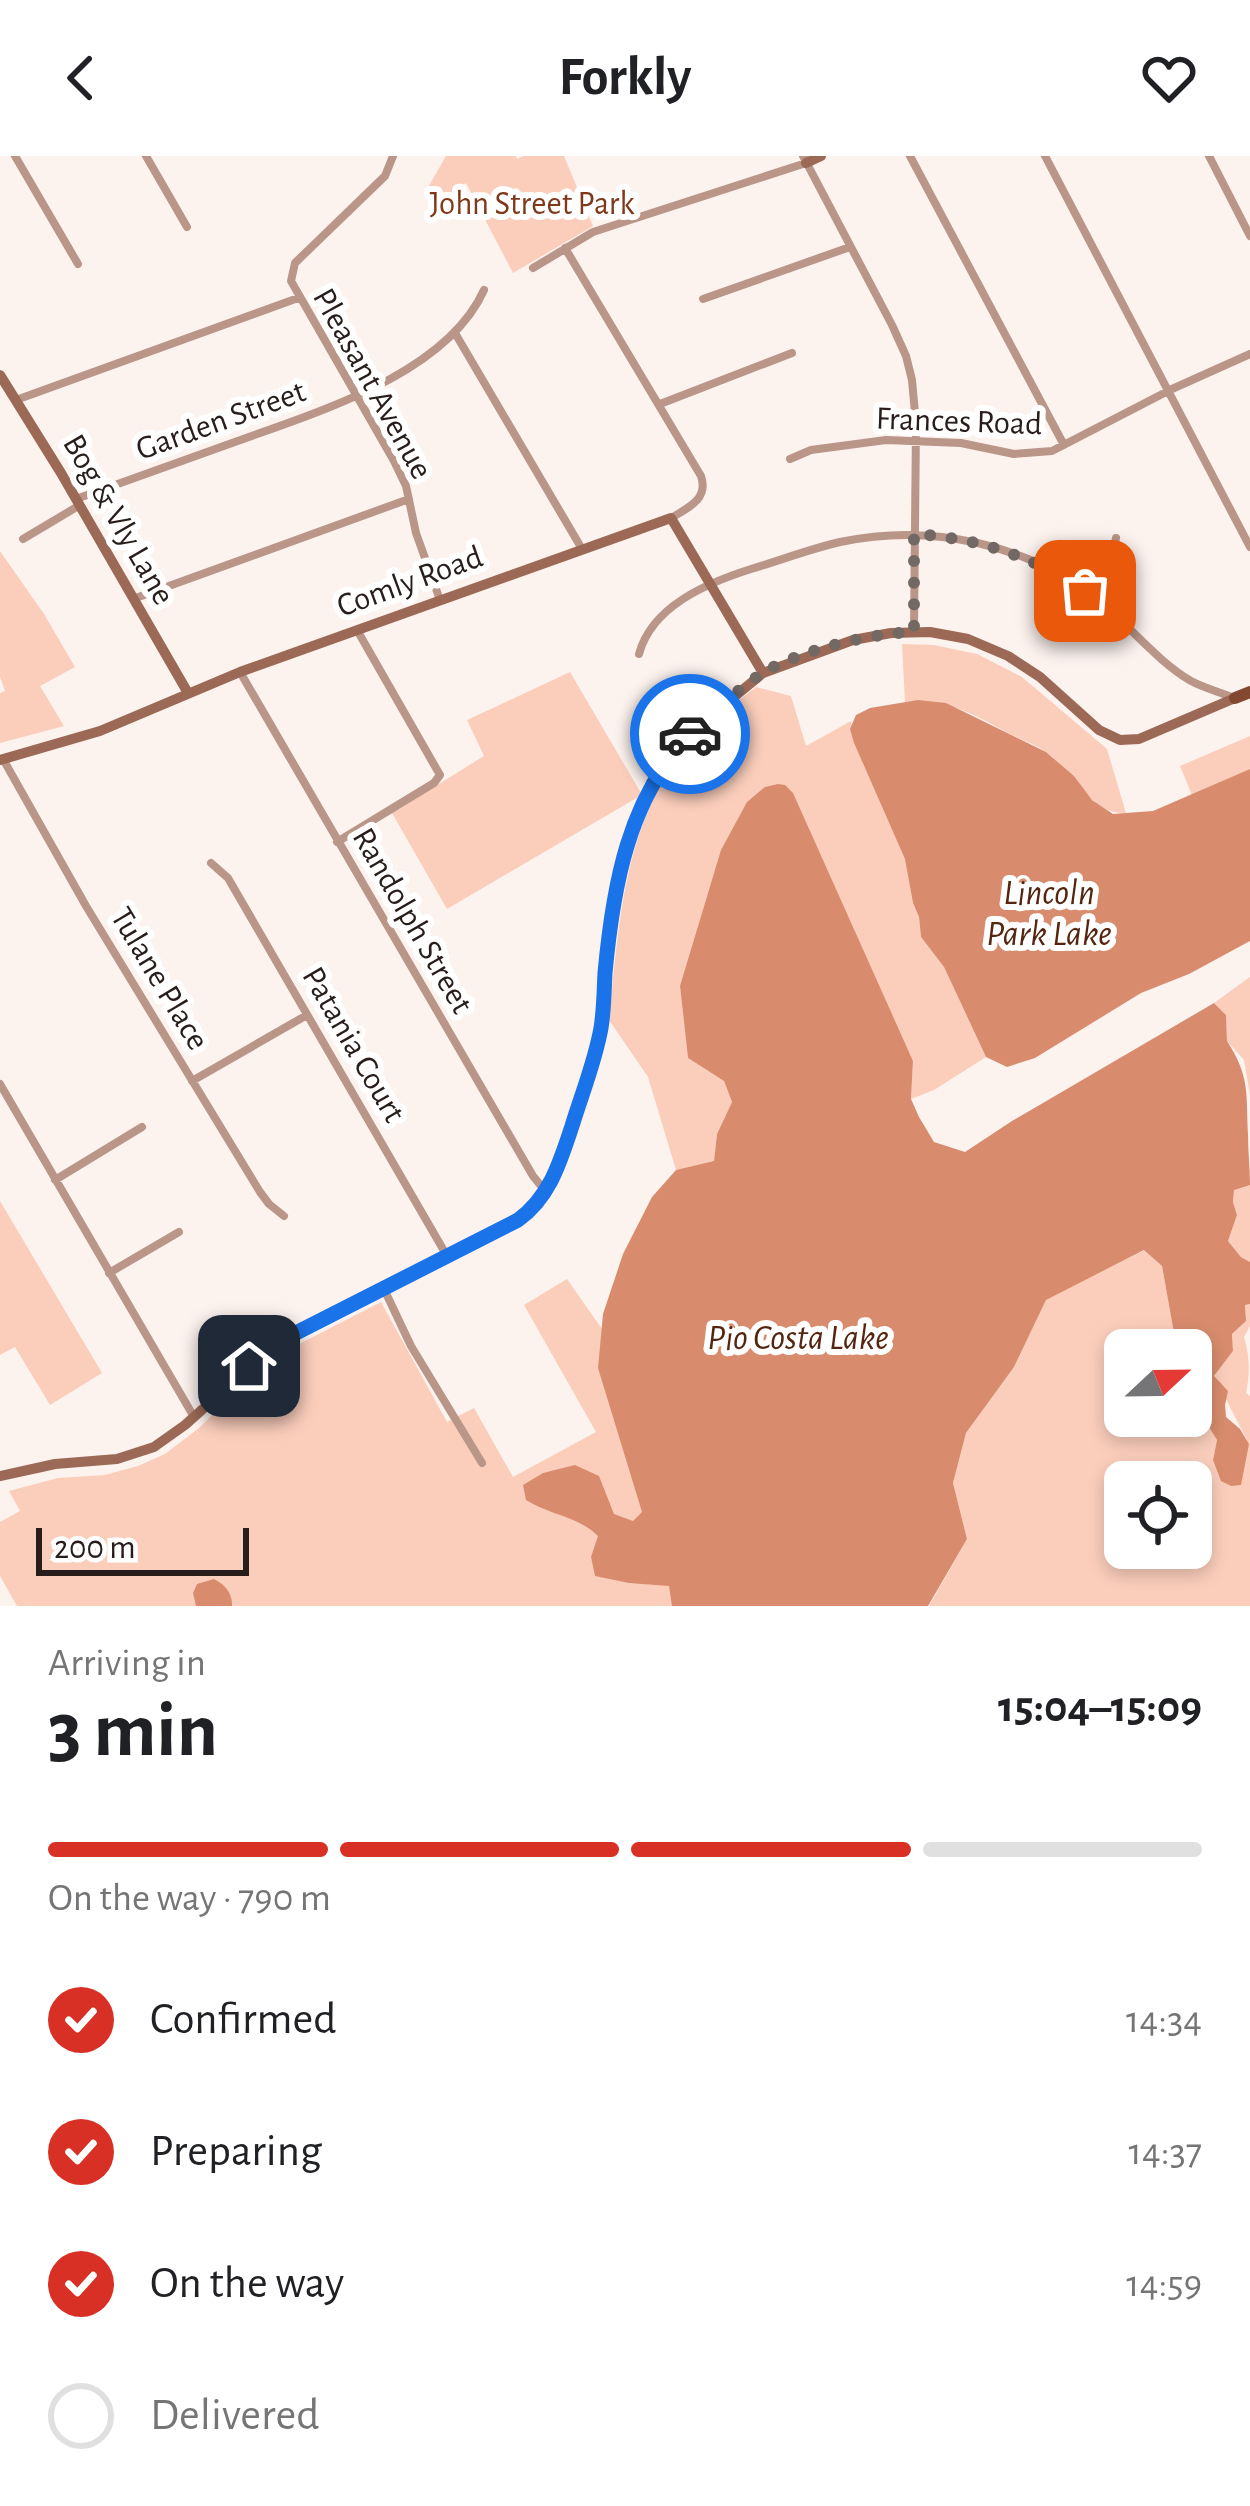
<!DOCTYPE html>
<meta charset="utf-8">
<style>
:root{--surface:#fff;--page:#f6f6f6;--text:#202124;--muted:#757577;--line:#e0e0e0;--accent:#d93025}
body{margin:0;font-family:"Alegreya Sans",sans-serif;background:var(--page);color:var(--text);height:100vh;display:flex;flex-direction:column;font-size:45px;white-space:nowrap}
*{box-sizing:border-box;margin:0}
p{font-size:39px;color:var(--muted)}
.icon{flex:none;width:66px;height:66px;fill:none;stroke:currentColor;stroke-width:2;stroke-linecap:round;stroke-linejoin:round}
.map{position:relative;height:1450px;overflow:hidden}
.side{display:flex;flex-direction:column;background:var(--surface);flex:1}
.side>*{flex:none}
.needle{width:78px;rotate:68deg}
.controls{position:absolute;left:1104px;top:1173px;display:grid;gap:24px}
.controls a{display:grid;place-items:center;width:108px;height:108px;border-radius:18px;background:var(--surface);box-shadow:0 6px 18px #0003;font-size:60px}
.scale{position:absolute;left:36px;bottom:30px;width:213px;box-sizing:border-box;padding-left:12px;border:6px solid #271d1a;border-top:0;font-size:33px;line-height:42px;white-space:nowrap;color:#271d1a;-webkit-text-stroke:9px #fff;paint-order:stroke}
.pin{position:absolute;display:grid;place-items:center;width:102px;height:102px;color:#fff;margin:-51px;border-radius:24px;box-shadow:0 6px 18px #0006}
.courier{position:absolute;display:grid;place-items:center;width:120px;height:120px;margin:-60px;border:9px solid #1a73e8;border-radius:50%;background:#fff;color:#222;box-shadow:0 3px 15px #0007}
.head em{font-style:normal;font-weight:700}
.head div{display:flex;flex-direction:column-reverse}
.head{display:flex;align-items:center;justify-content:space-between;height:204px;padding:0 48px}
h1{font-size:78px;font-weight:700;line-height:90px}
.bar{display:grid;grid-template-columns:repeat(4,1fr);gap:18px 12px;align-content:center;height:144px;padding:0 48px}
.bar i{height:15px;border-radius:9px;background:var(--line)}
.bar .current{background:var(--accent)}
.bar p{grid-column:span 4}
ol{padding:0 48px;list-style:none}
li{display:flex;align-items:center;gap:36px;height:132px}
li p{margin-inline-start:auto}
li .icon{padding:12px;border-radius:50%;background:var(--accent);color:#fff;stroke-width:4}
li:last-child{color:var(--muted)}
li i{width:66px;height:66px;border:6px solid var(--line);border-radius:50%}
header{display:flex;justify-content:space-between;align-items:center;height:156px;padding:0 48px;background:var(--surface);font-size:54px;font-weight:700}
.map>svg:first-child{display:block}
.green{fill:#fbcebc;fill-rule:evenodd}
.water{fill:#d98c6d}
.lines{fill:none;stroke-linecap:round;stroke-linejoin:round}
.street{stroke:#ba9689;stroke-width:8}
.secondary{stroke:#9b6955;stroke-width:10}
.primary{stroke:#834830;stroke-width:12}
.done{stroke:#726864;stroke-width:12;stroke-dasharray:0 21.6}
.route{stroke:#1a73e8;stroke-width:15}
.labels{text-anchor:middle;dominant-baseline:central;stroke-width:12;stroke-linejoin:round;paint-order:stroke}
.park-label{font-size:33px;fill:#7f3819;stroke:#fff}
.street-label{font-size:33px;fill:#271d1a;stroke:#fff}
.water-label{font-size:36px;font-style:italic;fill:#56250f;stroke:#fff}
</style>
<header><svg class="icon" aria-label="back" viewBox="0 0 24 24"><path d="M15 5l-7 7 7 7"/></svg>Forkly<svg class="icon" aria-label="heart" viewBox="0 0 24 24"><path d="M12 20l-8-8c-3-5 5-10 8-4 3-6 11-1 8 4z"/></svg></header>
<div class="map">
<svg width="1250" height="1450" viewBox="0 0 1250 1450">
<rect width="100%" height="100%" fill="#fcf2ee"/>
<path class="green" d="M446,0H516L517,3L523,0H564L593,70L513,117L466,27L439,44L426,35Z
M0,395L44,458L75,511L40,530L64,570L0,587V537L5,535L0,521Z
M902,488L934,489L977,498L1022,521L1107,593L1126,657C1092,660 1073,615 1046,596C1036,589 1023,584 1012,579C978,561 945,540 905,546Z
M570,516L641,637L640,640L447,753L392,657L484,600L467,564Z
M756,531L791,540L806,590L851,565L854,587L906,703L913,747L919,761L921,781L944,811L986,901L934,934L911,943L913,905L857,784L680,829L688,902L724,925L732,946L717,978L714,1006L676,1014L648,921L609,864C620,761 624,647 706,572C722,557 740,544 756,531Z
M1250,580V613L1192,639L1180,610Z
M1250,821V939L1244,904L1227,885L1226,859L1214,847Z
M1249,1028L1250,1029V1106L1241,1101L1228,1085L1237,1059L1233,1046L1234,1033Z
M0,1045L102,1217L50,1249L15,1191L0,1199Z
M1145,1094L1162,1110L1177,1194H1125V1260H1191V1242L1217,1284L1213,1304L1249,1288L1214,1220L1233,1195L1232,1178L1246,1165L1245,1149L1250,1148V1170L1244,1181C1250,1201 1250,1218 1246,1237L1250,1240V1450H929L967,1383L953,1327L966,1277L1014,1211L1046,1143ZM1125,1326H1191V1392H1125Z
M567,1123L602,1173L692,1450H17L0,1420V1366L20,1355L9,1335L58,1322L105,1319L138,1310L165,1298L199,1272L268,1204L381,1146L447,1266L474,1252L513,1321L596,1276L524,1149Z"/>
<path class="water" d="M918,544L946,547L1046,596L1074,620L1092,644L1113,658L1153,655L1250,613V785L1189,818L1141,837L1035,902L1007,911L986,901L944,811L921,781L919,761L913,747L905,703L854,587L850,573L856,559L870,552Z
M778,628L785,629L793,637L913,905L911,943L919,961L934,986L965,996L1012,965L1214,847L1226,859L1227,885C1250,921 1246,936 1248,979C1248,995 1250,1012 1250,1029L1234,1034L1233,1046L1237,1059L1228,1085L1241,1101L1250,1106V1148L1245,1149L1246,1165L1232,1178L1233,1195L1214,1220L1228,1235L1225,1249L1226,1261L1240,1273L1249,1288L1241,1329L1231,1330L1221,1325L1213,1304L1217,1284L1191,1242V1194H1177L1162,1110L1144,1094L1046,1144L1014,1211L966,1277L953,1327L967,1383L928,1450H672L669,1430L629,1427L595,1420L591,1401L598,1380C578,1360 549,1359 526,1344L523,1329L543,1317L575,1309L599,1320L614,1358L633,1365L642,1356L598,1212L603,1158L623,1098L652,1041L676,1014L714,1005L717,978L732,946L724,925L688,902L680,830L721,694L747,646L765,631Z
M214,1423C224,1428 233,1437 232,1450H196L193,1437L197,1428Z"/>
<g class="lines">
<path class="street" d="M15,0L78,108
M146,0L187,71
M393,0L385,20L295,107L291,125L394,305L406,330L416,377L440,444
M803,0L892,169L906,200L912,224L916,268L914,476
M910,0L1064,289
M1045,0L1250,391
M1209,0L1250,80
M565,92L701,320C709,343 688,352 671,362
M533,112L593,76L806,7
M703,143L850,91
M455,177L582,393
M16,244L298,142
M660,248L792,197
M790,303L811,294L886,284L961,287L1014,298L1052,295L1172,233L1250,198
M76,343C128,324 180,306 232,287C314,257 446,219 484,134
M23,383L80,349
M1085,435L1112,402L1116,382
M133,443L409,343
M639,498C652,450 707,427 751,413C781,404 810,393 840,386C931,367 1027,387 1100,446C1131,471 1157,505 1191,525C1204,532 1220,536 1234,542
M240,516L533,1020L546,1036
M3,603L86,750L260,1036L269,1048L284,1060
M337,686L434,627L440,619L357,474
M211,707L228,722L447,1100
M192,925L307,859
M0,928L194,1261
M55,1024L142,971
M109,1117L179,1076
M384,1133L411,1190L482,1307"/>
<path class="secondary" d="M806,7L821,0
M0,219L61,317L188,537
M0,604L100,575L240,516L671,362L763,517
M0,1320L55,1308L117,1303L154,1291L185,1269L272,1191L518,1064L540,1045L548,1032L563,998L596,898L617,732L629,683L644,643L655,621L673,596L707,563L763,517L853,484L891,477L930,476L968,483L1008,500L1040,521L1099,574L1120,584L1139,583L1235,542"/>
<path class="primary" d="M1235,542L1250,536"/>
</g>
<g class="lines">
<path class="done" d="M690,578C712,557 736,535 761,518C796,495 873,477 914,476V378C977,382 1032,400 1085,435"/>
<path class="route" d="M249,1210L290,1180L518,1064C550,1041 560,1006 572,970C582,937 595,906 601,872C604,854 604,836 605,817C613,730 628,643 690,578"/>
</g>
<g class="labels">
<g class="park-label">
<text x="532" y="48">John Street Park</text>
</g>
<g class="street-label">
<text transform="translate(372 228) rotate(61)">Pleasant Avenue</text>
<text transform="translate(221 265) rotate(-20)">Garden Street</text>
<text transform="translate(959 266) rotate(2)">Frances Road</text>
<text transform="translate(118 364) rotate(60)">Bog &amp; Vly Lane</text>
<text transform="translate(410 426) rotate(-20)">Comly Road</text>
<text transform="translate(412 765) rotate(60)">Randolph Street</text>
<text transform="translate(159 823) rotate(59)">Tulane Place</text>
<text transform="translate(353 889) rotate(60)">Patania Court</text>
</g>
<g class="water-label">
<text x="1049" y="737">Lincoln<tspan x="1049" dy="41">Park Lake</tspan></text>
<text x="798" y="1182">Pio Costa Lake</text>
</g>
</g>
</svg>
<div class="controls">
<a><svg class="needle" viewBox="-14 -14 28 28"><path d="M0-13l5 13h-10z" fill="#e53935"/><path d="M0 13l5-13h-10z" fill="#757577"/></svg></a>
<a><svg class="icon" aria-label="locate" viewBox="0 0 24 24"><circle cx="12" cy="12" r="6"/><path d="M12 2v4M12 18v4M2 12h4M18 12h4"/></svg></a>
</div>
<div class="scale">200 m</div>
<div class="pin" style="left:1085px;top:435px;background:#ea580c"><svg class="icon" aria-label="bag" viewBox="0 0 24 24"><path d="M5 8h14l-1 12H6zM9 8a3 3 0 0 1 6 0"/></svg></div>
<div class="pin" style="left:249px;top:1210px;background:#1f2937"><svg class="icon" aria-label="home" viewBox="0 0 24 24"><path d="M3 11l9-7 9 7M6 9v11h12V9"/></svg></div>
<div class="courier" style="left:690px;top:578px"><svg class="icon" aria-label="car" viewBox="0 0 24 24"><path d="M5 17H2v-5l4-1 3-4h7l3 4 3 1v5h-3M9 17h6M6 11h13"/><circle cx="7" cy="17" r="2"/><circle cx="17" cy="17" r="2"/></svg></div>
</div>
<section class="side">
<div class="head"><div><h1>3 min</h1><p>Arriving in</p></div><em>15:04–15:09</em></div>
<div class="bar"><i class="current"></i><i class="current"></i><i class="current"></i><i></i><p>On the way · 790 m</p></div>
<ol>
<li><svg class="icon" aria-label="check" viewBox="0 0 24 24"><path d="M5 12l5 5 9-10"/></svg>Confirmed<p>14:34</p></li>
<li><svg class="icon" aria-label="check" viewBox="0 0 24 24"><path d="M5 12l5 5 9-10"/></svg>Preparing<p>14:37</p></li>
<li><svg class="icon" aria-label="check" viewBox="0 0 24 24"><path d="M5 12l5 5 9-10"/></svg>On the way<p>14:59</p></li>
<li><i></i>Delivered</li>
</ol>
</section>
